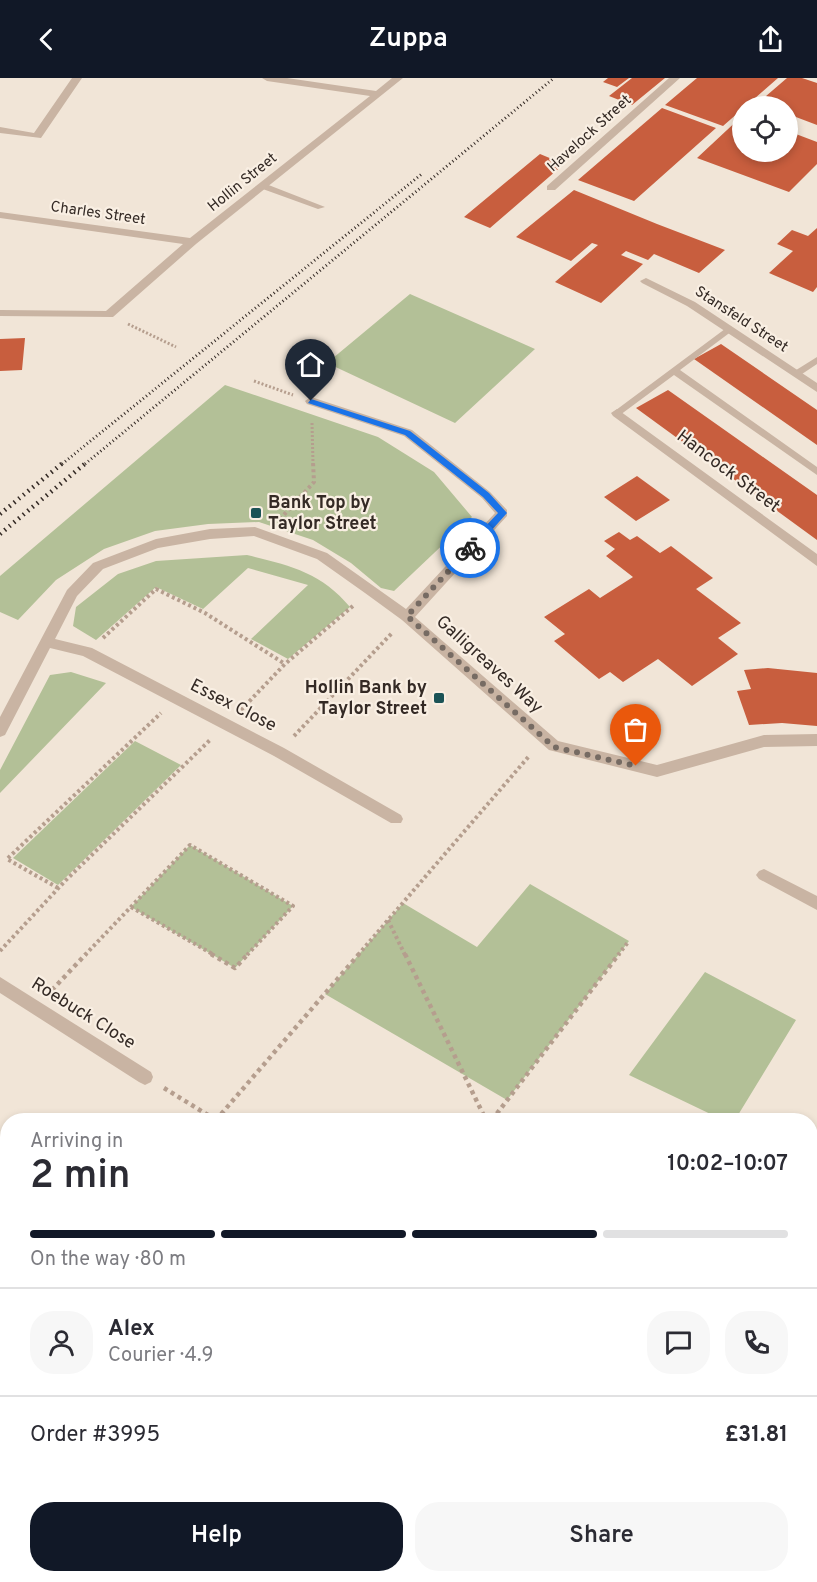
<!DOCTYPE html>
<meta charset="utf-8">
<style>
:root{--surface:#fff;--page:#f7f7f7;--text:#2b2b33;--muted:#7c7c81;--line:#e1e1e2;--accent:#111827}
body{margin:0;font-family:Overpass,sans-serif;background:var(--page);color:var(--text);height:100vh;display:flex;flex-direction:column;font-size:22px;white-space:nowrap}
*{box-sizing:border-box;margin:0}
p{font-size:20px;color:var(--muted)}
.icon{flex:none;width:33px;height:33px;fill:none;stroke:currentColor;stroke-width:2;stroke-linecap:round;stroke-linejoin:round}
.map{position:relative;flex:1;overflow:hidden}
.sheet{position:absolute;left:0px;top:1035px;width:818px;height:470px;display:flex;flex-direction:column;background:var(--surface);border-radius:24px 24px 0 0;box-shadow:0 3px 9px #0003}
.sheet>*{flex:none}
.controls{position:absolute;left:732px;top:18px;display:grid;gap:12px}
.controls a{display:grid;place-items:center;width:66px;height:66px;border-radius:50%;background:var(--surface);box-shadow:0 3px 9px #0003;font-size:30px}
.pin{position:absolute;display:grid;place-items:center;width:51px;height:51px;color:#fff;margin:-62px -26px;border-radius:50% 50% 50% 0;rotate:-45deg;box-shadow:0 0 6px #0007}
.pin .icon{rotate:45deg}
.courier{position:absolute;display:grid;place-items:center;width:60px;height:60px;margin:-30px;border:4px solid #1a73e8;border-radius:50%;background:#fff;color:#222;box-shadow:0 2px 8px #0007}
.head em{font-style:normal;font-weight:600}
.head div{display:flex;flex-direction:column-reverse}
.head{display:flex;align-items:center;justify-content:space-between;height:102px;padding:0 30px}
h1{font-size:39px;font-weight:600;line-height:45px}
.bar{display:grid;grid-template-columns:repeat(4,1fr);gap:9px 6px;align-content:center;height:72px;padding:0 30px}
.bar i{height:8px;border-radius:4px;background:var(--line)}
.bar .selected{background:var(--accent)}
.bar p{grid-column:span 4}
.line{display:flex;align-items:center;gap:15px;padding:0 30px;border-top:2px solid var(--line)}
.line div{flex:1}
.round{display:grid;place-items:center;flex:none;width:63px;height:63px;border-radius:24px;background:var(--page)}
.action{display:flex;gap:12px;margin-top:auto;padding:12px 30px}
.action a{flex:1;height:69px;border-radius:24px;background:var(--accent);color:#fff;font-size:24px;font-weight:600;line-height:69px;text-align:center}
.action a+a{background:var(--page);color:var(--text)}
header{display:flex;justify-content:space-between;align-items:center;height:78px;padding:0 30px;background:var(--accent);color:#fff;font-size:27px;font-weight:600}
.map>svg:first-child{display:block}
.green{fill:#b3c097}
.building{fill:#c85e3e}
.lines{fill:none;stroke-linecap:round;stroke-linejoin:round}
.path-far2{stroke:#b59e8e;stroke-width:3;stroke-dasharray:2 2;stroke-linecap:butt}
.path-far1{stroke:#b59e8e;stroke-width:4;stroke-dasharray:3 3;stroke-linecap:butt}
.path{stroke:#b59e8e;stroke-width:4.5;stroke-dasharray:4 4;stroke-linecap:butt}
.lane{fill:#c9b4a3;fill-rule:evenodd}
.street{fill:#c9b4a3;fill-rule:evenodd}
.rail-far1{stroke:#342a25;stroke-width:3;stroke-dasharray:1 3;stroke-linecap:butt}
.rail{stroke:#342a25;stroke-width:4.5;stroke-dasharray:1.5 4.5;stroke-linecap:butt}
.route{fill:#1a73e8}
.done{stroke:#766b63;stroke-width:6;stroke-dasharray:0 10.8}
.poi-dot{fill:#1b5356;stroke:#f9efe3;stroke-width:2}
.labels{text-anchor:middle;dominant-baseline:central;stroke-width:4.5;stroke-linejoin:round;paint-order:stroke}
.far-street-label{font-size:15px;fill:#342a25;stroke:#f9efe3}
.street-label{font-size:18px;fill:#342a25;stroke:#f9efe3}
.poi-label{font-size:18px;font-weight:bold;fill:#342a25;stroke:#f9efe3;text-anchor:start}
</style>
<header><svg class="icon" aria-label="back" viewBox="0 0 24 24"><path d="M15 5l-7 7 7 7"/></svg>Zuppa<svg class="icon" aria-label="share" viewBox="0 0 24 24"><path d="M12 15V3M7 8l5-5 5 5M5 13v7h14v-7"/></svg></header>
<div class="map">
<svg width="817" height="1504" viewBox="0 0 817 1504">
<rect width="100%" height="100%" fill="#f1e5d7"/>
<path class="green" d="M410,216L535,271L455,345L327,285Z
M225,307L378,359L434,394L472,439L394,513L381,510L351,485L313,462L259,444L208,446L155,453L104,471L56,502L18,542L0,534V498Z
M247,477C288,487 321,494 350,529L288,581L251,561L308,507L248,490L203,531L156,509L96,562L73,548L76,529L118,496L156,483Z
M71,594L106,605L0,715V692L50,597Z
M135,663L181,687L58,807L13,780Z
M190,767L293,828L235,890L131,829Z
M530,806L629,863L507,1022L325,916L403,825L477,869Z
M705,894L796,942L735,1042H723L629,997Z
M0,1103L7,1108L8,1146L0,1154Z
M810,1393L817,1398V1504H744L748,1497H810Z"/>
<path class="building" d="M608,0H629L617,9L603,4Z
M632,0H665L632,27L609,18Z
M697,0H778L723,48L665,27Z
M787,0H802L817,5V47L788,36V28H767L758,25Z
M662,30L716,50L634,123L578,102Z
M742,38V74H788V53L817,64V86L789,114L697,80Z
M540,76L564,86L490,150L464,139Z
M574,112L657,146L725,172L699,195L654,176L648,182L626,173L621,177L643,186L601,225L555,204L598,167L592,165L571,183L516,159Z
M817,150V209L813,214L769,195L793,173L777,166L792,152L808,158Z
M25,260L22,292L0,293V261Z
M721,266L817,332V367L694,281Z
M668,312L817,417V462L636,330Z
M637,398L670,422L636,443L604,419Z
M619,454L630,462L637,458L660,475L671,468L713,500L696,511L741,545L718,560L738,576L692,608L658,581L623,604L610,594L599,601L554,563L565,556L544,539L589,511L600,520L633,499L606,478L615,471L604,463Z
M768,590L817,595V648L782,645L749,647L737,613L751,611L744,592Z"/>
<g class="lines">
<path class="path-far2" d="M128,246L176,269
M254,303L293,317
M312,345L313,386"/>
<path class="path-far1" d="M280,441L314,404L313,384
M103,560L156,511L205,535L285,586
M241,632L285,586L354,527
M294,658L392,555
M58,810L7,781L161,635
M131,829L214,877
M388,842L405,877
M0,873L65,803L210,662
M85,877L190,767L293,828L247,877
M358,877L530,677
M618,877L629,863"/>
<path class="path" d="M211,876L235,890L248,876
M405,876L486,1042
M52,912L86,876
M164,1010L216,1042
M216,1042L359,876
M492,1042L619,876
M0,1103L8,1108
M0,1154L8,1146
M0,1294L8,1285
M352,1497L362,1504
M28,1504L34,1497"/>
<path class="lane" d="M260,106H266L325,129L318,131L260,110Z
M729,248L732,249V253L680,292L817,389V397L674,297L620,337H614L612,335Z
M817,279V286L799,298H793V294Z"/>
<path class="street" d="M72,0H82L41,60L0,55V49L34,55Z
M262,0H287L376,13L392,0H403L196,166L113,239L0,238V232L106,233L183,166L0,140V134L190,160L370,18L267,3Z
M669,0H680L555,112H547V108Z
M646,200L695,224L817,305V314L687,228L642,205L640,203Z
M311,319L412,352L490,414L507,432V438L415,539L558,663L657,687L764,657L817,656V668L764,669L657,699L549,672L402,542L365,515L317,481L254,458L210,461L158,470L103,491L77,518L55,561L92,570L284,670L401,737L403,741L401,745H391L274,678L83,578L50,570L5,657L0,659V639L67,512L93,485L156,461L210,451L255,449L327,475L406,531L495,435L482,420L404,358L307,326L305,323Z
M617,331L817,476V488L613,338L611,335Z
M764,791L817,818V832L759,801L756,797L759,793Z
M0,899L151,994L153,999L151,1004L145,1007L139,1004L0,915Z
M810,1270L817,1273V1293L810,1290Z
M446,1497H467L464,1504H443Z"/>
<path class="rail-far1" d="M62,386L423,95
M85,386L554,0"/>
<path class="rail" d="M0,436L64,384
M0,456L87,384"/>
</g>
<path class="route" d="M311,321L410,353L489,415L507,435L473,473H467V468L498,435L483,419L405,357L308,325Z"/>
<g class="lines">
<path class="done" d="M470,470L407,538L554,669L636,688"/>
</g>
<g class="poi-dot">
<rect x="250" y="429" width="12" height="12" rx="3"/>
<rect x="433" y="614" width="12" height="12" rx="3"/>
</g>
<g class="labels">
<g class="far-street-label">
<text transform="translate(590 56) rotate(-42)">Havelock Street</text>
<text transform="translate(243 105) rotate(-39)">Hollin Street</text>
<text transform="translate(98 136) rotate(8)">Charles Street</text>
<text transform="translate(741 242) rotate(33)">Stansfeld Street</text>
</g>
<g class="street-label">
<text transform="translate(728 394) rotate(37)">Hancock Street</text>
<text transform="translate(489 587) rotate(42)">Galligreaves Way</text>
<text transform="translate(233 628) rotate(27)">Essex Close</text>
<text transform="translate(83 936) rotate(32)">Roebuck Close</text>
</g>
<g class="poi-label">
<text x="268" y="425">Bank Top by<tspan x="268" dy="21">Taylor Street</tspan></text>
<text x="427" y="610" text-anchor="end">Hollin Bank by<tspan x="427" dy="21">Taylor Street</tspan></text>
</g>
</g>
</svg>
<div class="controls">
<a><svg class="icon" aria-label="locate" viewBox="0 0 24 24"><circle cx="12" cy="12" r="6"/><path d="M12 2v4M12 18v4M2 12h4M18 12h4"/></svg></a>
</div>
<div class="pin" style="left:636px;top:688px;background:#ea580c"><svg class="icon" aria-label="bag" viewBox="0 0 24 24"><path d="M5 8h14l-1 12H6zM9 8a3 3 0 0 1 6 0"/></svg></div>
<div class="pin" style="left:311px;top:323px;background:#1f2937"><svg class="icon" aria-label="home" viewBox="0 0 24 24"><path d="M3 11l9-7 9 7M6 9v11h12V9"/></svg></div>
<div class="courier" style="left:470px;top:470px"><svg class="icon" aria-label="bike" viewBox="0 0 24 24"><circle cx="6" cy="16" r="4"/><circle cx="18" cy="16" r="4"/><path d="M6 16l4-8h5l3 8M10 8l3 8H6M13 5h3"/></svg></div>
<section class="sheet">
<div class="head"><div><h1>2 min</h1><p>Arriving in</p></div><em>10:02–10:07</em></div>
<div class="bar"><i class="selected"></i><i class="selected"></i><i class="selected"></i><i></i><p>On the way · 80 m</p></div>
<div class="line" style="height:108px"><a class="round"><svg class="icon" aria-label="person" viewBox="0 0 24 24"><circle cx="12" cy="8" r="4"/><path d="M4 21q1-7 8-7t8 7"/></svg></a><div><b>Alex</b><p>Courier · 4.9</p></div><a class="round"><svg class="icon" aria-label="chat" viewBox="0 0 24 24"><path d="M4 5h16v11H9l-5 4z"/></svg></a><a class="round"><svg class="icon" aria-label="phone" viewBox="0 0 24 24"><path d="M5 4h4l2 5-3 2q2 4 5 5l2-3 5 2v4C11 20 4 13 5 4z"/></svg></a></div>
<div class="line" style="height:78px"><div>Order #3995</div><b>£31.81</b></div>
<div class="action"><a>Help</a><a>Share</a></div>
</section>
</div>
